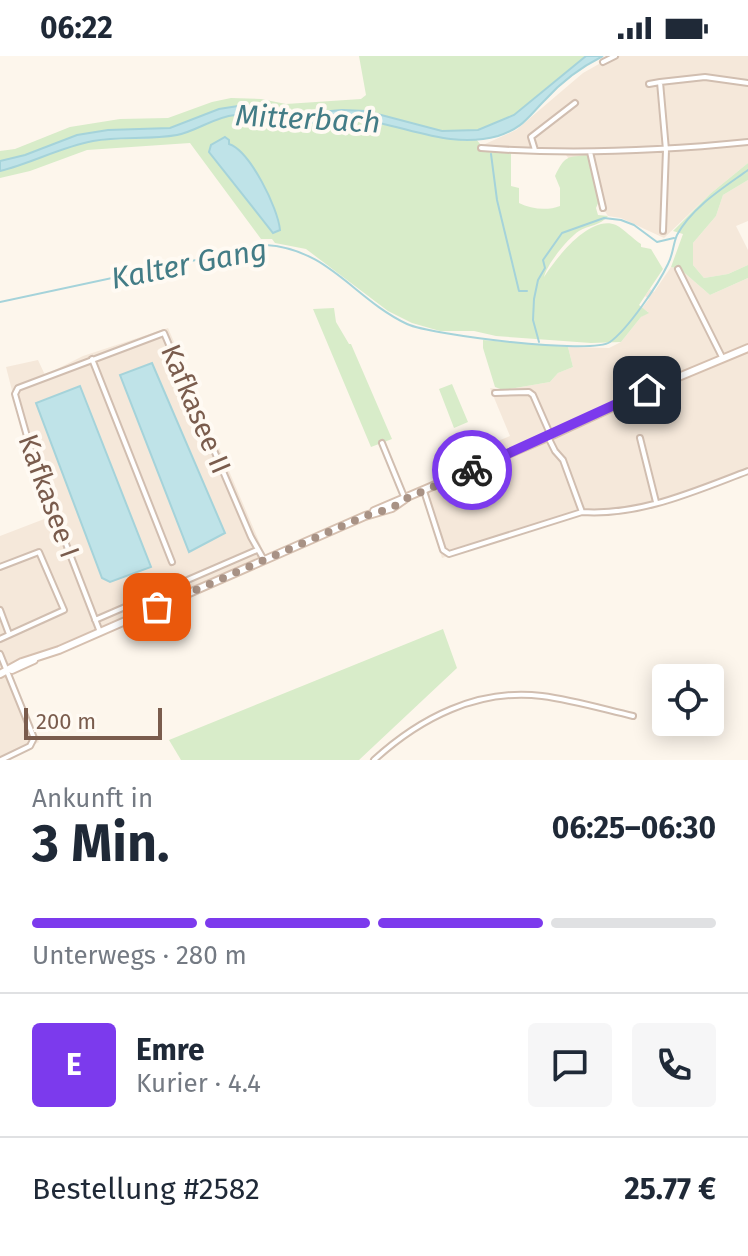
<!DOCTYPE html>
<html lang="de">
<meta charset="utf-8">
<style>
:root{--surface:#fff;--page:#f6f6f7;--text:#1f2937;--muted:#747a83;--line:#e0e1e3;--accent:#7c3aed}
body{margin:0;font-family:"Fira Sans",sans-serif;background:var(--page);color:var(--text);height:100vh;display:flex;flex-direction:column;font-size:30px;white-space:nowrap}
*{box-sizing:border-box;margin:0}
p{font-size:26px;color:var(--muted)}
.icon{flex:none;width:44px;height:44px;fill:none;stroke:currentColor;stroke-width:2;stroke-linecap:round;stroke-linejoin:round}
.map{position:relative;height:704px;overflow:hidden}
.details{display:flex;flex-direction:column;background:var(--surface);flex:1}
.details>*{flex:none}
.fabs{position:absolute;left:652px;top:608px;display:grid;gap:16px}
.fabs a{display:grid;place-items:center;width:72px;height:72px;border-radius:8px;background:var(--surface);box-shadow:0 4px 20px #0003;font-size:40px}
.scale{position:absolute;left:24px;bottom:20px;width:138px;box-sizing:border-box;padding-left:8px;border:4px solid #7a5c4d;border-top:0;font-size:22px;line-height:28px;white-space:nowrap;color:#7a5c4d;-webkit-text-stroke:6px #fffaf3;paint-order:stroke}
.pin{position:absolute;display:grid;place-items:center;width:68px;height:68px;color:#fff;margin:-34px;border-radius:16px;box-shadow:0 4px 12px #0006}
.courier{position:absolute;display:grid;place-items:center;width:80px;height:80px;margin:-40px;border:6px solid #7c3aed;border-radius:50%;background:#fff;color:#222;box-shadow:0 2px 10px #0007}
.head em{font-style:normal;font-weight:700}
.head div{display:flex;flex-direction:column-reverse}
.head{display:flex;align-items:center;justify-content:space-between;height:136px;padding:0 32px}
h1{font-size:52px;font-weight:700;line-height:60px}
.bar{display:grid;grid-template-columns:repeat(4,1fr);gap:12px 8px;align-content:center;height:96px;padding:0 32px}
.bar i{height:10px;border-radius:6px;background:var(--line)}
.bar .selected{background:var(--accent)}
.bar p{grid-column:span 4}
.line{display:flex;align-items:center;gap:20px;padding:0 32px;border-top:2px solid var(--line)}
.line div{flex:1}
.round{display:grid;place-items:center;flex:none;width:84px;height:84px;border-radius:8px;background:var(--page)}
.status{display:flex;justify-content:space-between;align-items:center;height:56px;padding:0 40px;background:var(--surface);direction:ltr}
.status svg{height:22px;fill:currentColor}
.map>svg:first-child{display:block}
.residential{fill:#f5e8da}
.green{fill:#d8ecc9}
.water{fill:#bfe3e8;stroke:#a5d3da;stroke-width:2}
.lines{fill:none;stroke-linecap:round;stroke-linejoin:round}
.stream{stroke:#a5d3da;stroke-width:2}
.minor-casing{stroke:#d1beb0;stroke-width:8}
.secondary-casing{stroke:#d6c0b0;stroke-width:10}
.minor{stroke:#fff;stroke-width:4}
.secondary{stroke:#fff;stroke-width:6}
.done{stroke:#a89285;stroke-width:8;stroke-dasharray:0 14.4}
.route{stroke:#7c3aed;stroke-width:10}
.labels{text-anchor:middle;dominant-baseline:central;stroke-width:8;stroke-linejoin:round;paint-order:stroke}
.street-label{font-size:28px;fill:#7a5c4d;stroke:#fffaf3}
.water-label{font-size:30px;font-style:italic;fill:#437c86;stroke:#fffaf3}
</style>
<div class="status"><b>06:22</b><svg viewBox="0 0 49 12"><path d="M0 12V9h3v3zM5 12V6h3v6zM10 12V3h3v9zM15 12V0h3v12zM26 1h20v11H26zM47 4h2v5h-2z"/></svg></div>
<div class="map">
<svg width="748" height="704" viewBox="0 0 748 704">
<rect width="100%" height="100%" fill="#fdf6ec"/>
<path class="residential" d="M613,0H748V107L710,138L664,182L621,162L608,160L564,96L484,94L483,89L516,74L583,17Z
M748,124V165L736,170L748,194V209L728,218L704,222L693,209V187L716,160L723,139Z
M671,211L680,213L710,239L748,222V416L678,445L619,459H582L442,502L420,431L494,397L491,388L510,380L490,332L503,334L550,326L558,317L573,311L568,291L609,292L621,286L641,261L648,256L642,252L649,243L645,240L650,233L654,236Z
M168,272L264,497L258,504L8,612L39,686L6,704H0V480L52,460L30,405L6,311L38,304L45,319L83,300Z"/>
<path class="green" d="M359,0H586L514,59L478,74L442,75L366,55L342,54L285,58L253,51L219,53L170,72L146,74L0,105V95L15,93L70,71L120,63L168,62L212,46L231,42L261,43L286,48L361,43L366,39Z
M234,59H252L302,68L329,63H355L466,85L476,83L485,94L511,95V130L519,132V147C531,153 547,155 560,150V132L555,120C565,99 567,101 589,99L599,145L596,152L598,159L608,160C600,170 589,169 579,175C568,182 547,208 544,221C555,204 589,158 616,169C624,173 633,183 641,188V191L651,193L663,213L639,249L649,257L641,261L621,286L591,287L496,280L474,275H440L412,267L388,255L306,193L275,187L272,183H261L190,87L87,94L30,115L0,122V115C27,108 51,96 77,89C105,80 134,85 163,81C189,77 210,64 234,59Z
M748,107V124L723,139L716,160L693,187V209L704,222L728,218L748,209V222L710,239L680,213L671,211L683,178L673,175L710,138Z
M334,252L336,266L349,288H351L392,383L371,391L313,253Z
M483,284L568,291L573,311L558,317L550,326L503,334L495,331L483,292Z
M452,328L468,366L454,372L439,333Z
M443,573L457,612L359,704H181L169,684Z"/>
<path class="water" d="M586,0H603C581,11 561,26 545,44C528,61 523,72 498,80C448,94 404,68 355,63C332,61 311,70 288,68C270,65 254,57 235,59C214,61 197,75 177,79C149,84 121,80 93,85C61,91 32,107 0,115V105L25,99L77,79L108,74L170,72L219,53L238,50L297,58L342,54L366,55L442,75L478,74L514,59Z
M225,81L229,84V88C250,95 278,152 280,174L273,177L209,96L211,89Z
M152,307L225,477L189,496L120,319Z
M80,330L151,511L110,526L102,522L36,347Z"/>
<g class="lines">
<path class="stream" d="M491,98L497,144L519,235H527
M0,246L266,189C329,193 354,243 407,268C431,279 592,299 610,286C628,273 658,229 668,208C673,199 673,188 677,179C692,151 723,132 748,114
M539,286L533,264L534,243L538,224L545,212L543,204L562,177L604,162L621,164L634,169L657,186L674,182"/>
<g class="minor-casing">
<path id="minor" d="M603,6L615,0
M649,28L660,26
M481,92C570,99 659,95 748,86
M535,94L531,81L575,47
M590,96L603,152
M663,175L666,94L660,26L705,21L748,27
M678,213L723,303
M92,303L172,506
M495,337L529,336L533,339L551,380
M548,381L555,395L563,404L582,456
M640,382L656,446
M382,387L405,443
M424,435L443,494L449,498L582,456C640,460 695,435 748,415
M0,511L39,496L64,554L0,583
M0,554L9,578
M95,564L257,494
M100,576L34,405L15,338L18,332L164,277L251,481L264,504
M0,598L34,682L30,690L1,704
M374,704C420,662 478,632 542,640C573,644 603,653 633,660"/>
</g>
<g class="secondary-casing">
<path id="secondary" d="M374,455L548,381L669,325L748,292
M12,614L34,604
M0,618L22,606L59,594L365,460L392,452L405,443"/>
</g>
<use href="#minor" class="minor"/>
<use href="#secondary" class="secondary"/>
</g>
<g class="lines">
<path class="done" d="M157,551L365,460L392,452L405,443L472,414"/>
<path class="route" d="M472,414L647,334"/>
</g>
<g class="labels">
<g class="street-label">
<text transform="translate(196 353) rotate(67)">Kafkasee II</text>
<text transform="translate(49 440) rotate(70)">Kafkasee I</text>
</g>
<g class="water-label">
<text transform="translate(308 63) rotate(3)">Mitterbach</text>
<text transform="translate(189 208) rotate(-11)">Kalter Gang</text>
</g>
</g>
</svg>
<div class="fabs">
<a><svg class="icon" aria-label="locate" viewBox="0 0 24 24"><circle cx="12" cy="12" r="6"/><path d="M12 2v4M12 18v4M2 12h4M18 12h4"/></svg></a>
</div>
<div class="scale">200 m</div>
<div class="pin" style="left:157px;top:551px;background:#ea580c"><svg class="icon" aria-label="bag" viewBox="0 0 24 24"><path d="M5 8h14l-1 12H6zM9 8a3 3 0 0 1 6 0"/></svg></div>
<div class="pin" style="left:647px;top:334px;background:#1f2937"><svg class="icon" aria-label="home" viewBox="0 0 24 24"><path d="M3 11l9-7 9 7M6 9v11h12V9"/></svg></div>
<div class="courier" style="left:472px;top:414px"><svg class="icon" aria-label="bike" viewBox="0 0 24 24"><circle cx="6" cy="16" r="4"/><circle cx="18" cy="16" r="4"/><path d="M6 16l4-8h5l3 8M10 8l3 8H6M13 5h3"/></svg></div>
</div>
<section class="details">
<div class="head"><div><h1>3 Min.</h1><p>Ankunft in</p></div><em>06:25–06:30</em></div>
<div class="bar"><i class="selected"></i><i class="selected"></i><i class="selected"></i><i></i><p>Unterwegs · 280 m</p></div>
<div class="line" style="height:144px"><b class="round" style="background:var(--accent);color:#fff">E</b><div><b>Emre</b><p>Kurier · 4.4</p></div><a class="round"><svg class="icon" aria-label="chat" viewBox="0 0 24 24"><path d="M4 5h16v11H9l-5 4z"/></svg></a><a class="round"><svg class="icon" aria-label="phone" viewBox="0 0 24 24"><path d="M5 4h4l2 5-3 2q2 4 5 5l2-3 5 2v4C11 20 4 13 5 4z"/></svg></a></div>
<div class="line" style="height:104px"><div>Bestellung #2582</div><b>25.77 €</b></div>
</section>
